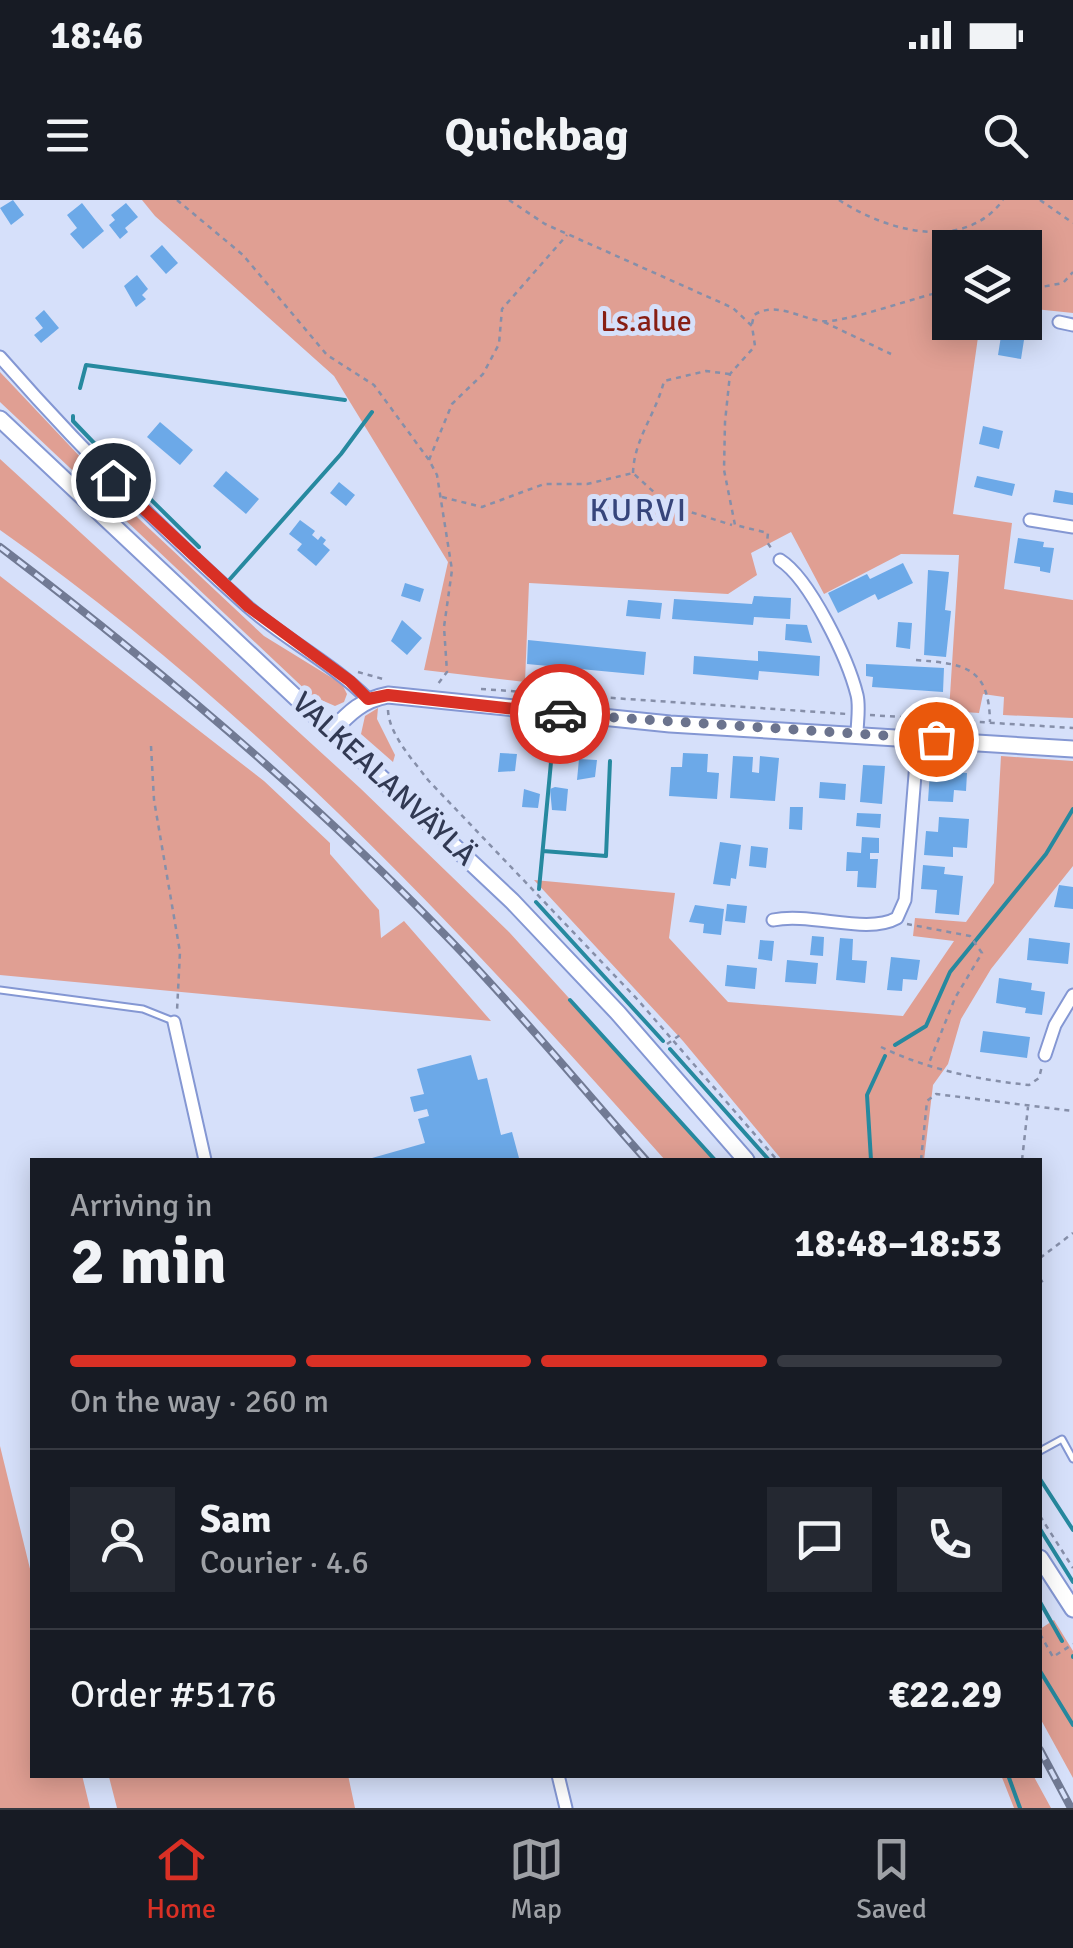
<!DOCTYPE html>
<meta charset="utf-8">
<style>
:root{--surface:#171b24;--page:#242831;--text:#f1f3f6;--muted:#9ea1a6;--line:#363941;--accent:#d93025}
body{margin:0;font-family:Signika,sans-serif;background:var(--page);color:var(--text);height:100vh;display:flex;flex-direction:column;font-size:38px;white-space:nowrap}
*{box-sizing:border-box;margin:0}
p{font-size:32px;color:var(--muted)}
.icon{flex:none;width:55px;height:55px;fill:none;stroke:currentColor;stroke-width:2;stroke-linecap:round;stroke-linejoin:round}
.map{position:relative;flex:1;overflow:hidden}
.side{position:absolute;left:30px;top:958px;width:1012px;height:620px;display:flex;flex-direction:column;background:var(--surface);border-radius:0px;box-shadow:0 5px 25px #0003}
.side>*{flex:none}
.fabs{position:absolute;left:932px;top:30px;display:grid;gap:20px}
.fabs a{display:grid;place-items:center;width:110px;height:110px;border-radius:0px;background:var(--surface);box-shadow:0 5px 25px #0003;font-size:50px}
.pin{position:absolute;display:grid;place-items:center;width:85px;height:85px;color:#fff;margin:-42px;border:5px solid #fff;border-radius:50%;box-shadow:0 2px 10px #0007}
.courier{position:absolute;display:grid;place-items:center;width:100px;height:100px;margin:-50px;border:8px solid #d93025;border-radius:50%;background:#fff;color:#222;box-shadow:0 2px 12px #0007}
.overview em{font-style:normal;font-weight:700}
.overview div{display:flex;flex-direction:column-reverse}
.overview{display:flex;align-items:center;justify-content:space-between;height:170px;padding:0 40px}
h1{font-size:65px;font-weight:700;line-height:75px}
.bar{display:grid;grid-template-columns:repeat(4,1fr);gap:15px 10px;align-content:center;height:120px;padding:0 40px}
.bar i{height:12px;border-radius:8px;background:var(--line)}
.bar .current{background:var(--accent)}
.bar p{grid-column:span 4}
.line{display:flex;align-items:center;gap:25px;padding:0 40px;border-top:2px solid var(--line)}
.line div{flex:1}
.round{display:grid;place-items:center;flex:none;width:105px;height:105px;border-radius:0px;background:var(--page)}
.status{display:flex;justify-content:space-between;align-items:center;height:70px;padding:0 50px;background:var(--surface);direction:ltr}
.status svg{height:28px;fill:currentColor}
header{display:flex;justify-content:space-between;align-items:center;height:130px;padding:0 40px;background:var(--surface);font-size:45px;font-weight:700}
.tab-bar{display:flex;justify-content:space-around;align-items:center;height:140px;border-top:2px solid var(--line);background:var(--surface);font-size:28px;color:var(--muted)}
.tab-bar a{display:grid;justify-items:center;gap:5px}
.tab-bar .current{color:var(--accent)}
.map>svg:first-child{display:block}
.green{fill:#e09f93}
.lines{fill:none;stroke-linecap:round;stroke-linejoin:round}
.stream{stroke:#26899f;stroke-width:4}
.building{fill:#6ca9e8}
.lane-casing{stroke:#8497d3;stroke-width:9}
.street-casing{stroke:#8497d3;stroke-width:15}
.secondary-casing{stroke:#8497d3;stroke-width:19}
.path{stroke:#868fa9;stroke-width:2.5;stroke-dasharray:5 5;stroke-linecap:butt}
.lane{stroke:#fff;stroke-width:5}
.street{stroke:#fff;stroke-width:11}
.secondary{stroke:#fff;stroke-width:15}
.rail-casing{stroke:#717a94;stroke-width:8}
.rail{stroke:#d6e0fa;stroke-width:4;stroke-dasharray:11;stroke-linecap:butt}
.done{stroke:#6b738d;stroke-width:10;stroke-dasharray:0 18}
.route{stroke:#d93025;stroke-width:12}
.labels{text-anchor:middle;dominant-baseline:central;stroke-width:10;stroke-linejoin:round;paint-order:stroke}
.park-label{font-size:30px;fill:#871e13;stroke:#d6e0fa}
.street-label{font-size:30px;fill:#313953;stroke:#d6e0fa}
.neighbourhood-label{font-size:32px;letter-spacing:2.5px;fill:#36457b;stroke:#d6e0fa}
</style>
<div class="status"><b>18:46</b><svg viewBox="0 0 49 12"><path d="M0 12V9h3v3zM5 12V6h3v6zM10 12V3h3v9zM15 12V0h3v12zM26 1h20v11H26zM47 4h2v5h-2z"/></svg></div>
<header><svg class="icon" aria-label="menu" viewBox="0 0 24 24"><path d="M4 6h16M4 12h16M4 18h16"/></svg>Quickbag<svg class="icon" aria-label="search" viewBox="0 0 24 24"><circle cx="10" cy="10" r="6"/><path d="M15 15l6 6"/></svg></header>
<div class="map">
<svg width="1073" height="1608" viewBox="0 0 1073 1608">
<rect width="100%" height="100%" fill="#d6e0fa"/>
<path class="green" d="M142,0H1073V113L1025,108V48H950V122L980,123L953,314L1012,323L1004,389L1073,400V518L1003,515L1004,497L983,494L979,513L949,511L959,355L901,354L824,394L791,332L751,353L757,375L728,394L529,383L525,482L424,470L448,362L334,176L155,16Z
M0,172L138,318L264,436L342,484L347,494L344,502L335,506L312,496L0,202Z
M0,259L360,588L509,732L716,960H665C461,730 252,507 0,330Z
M0,376L264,581L330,643V654L379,710L381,738L404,721L491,821L0,775Z
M378,508L377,519L395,555L393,562L361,534L365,516Z
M1001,556L1073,561V666L991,769L961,819L948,864L933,885L924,960H782L683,841L534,680L675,693L669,738L728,802L903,816L954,741L913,736L915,718L966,722L994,683Z
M0,1246L32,1377V1575H82L90,1608H0Z
M1054,1420L1073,1451V1578L1040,1518V1429Z
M116,1575H348L355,1608H117L109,1577Z
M1001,1575H1033L1051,1608H1014Z"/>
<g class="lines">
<path class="stream" d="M80,188L86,165L345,200
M73,216V221L117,267
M131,280L199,347
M230,379L341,254L372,212
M543,651L606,656L610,561
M539,689L551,562
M536,702L663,841
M570,800L715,960
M895,845L926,826L950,772L1046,654L1073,609
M670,849L769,960
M871,960L867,895L885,856
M1040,1279L1073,1330
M1040,1329L1073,1382
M1040,1402L1062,1441
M1073,1456V1457
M1040,1471L1073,1525
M1008,1575L1020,1608"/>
</g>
<path class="building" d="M13,0L24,15L11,25L0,8Z
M82,3L104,31L83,49L70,34L77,28L67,15Z
M126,3L138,17L125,28L128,32L120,39L109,25L115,20L111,15Z
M162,45L178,63L166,74L150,56Z
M137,75L148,89L142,95L146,99L136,107L124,86Z
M44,110L59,128L41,143L34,135L43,128L35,118Z
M1001,136L1024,140L1021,159L998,155Z
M160,222L193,250L180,265L147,237Z
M983,226L1003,231L999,249L979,244Z
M226,271L259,299L246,314L213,286Z
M977,276L1015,284L1012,296L974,287Z
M339,282L355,295L346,306L330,293Z
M1055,290L1073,293V305L1053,302Z
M300,320L315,331L312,335L318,340L321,336L326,340L323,344L330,350L316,366L297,350L302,344L289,334Z
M1018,338L1044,342L1043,347L1054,348L1050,373L1040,371V367L1014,363Z
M903,363L913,383L878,400L875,394L838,413L828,393L867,374L870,379Z
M928,370L949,372L945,410L951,411L946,457L924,455Z
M405,383L424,389L420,402L401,396Z
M754,396L791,398L790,419L754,417L753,425L672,419L674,399L752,404Z
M628,400L662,403L660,419L626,416Z
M402,420L422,438L407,455L391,441Z
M898,422L912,423L910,449L896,447Z
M786,424L807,425L812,443L785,440Z
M528,440L646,452L644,475L527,464Z
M758,451L820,456L819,476L759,471L758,480L693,474L694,456L758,461Z
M866,464L944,468L943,492L872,487L873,477L866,476Z
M500,553L517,554L515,571L498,572Z
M683,553L708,554L707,572L719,573L717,599L669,596L671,567H682Z
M733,556L753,557L752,572L759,573L760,556L779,558L775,601L730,598Z
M579,559L597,560L595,577L577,580Z
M863,565L885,566L882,604L860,602Z
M930,571L967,573L966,591L954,590L953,602L928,601Z
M820,582L846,584L845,600L819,598Z
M555,587L568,589L566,611L552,610L550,589Z
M524,589L540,594L538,608L522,607Z
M790,607H803L802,630L789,629Z
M857,613L881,614L880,628L856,626Z
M939,617L969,619L967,648L953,647V657L924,655L926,631L938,632Z
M862,637L879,638V653H870V659H878L876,688L857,687L858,671H846L847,652L861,653Z
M720,642L741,645L736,679L731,678L730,686L713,684Z
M751,646L768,648L766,668L749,666Z
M923,665L945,667L944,674L963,676L959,715L935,713L937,690L921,689Z
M1059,685L1073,687V709L1054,707Z
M727,704L747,706L745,723L725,721Z
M695,705L724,709L721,735L703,733L704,724L689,722Z
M812,736L824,737L823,756L810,755Z
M840,738L853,739L852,760L867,761L865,783L836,780Z
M1029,738L1070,743L1068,764L1027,760Z
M760,740L774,741L772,761L758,759Z
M891,757L920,760L917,780L903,779L902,791L887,790Z
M787,760L818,763L816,784L785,782Z
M727,765L757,768L755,789L725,786Z
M999,778L1032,783L1031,790L1045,792L1042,815L1025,813L1026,808L996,803Z
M983,831L1030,837L1027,858L980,852Z
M471,855L478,880L487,878L501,935L512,932L519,958L365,960L425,943L418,919L429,916L427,909L414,912L410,897L424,894L417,869Z"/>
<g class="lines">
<g class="lane-casing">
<path id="lane" d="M0,790L143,809L173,821
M1040,1251L1062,1239L1073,1259"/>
</g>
<g class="street-casing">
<path id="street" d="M1059,122L1073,125
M0,157C77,245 160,328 247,406C286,440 332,463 368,499
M1030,320L1073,327
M780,360C810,379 848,459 857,495C860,507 857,522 857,535
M773,720C811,712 867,735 897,718L905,700L918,537
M174,822L205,960
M1045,855L1055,825L1073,795
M558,1575L566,1608"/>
</g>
<g class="secondary-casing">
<path id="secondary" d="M0,219L512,701L618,813L746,960
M332,531C350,512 362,500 388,495L670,524L1073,549
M1040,1358L1073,1409"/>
</g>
<path class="path" d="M177,0L243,55L327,155L374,185L429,260L437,275L452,370L444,427L447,472L438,484
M509,0L545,24L733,108L752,126L755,146L730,174L725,222L724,270L735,325L768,333L767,342L773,351
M839,0C886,31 964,53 1003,0
M1040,0L1073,23
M1025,90L1063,83L1073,72
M824,122L891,154
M752,124L754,115C776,101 799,118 821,121C844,124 920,95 950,90
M429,260L452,204L483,174L499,144L502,109L567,35
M633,273C634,239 656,214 664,181L706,171L729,174
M442,297L482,307L544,284H587L633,273L668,305L732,325
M916,460C964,464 989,466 990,522
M358,472L383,479
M481,489L847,514
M388,510C389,535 414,561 428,580L637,799L777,960
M870,515L1073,528
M151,546L154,600L180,752L177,811
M907,724L970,736L982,753L955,798L929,863
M667,844L683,833
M881,847C926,869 979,880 1029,885L1039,878L1042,866
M921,960L927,901L936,894L1073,911
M1022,960L1028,907
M1040,1058L1073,1033
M1040,1078L1044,1085
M1040,1316L1073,1368
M1040,1434L1053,1457L1073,1444"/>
<use href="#lane" class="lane"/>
<use href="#street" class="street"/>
<use href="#secondary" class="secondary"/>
<g class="rail-casing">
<path id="rail" d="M0,347C158,467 312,597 450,740C518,810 581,887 646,960
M1040,1550L1071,1608"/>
</g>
<use href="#rail" class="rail"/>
</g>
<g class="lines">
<path class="done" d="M560,514L936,539"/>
<path class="route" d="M113,280L249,407L350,481L368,499L388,495L560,514"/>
</g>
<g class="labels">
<g class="park-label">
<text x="646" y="121">Ls.alue</text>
</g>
<g class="street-label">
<text transform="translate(384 579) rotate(43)">VALKEALANVÄYLÄ</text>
</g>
<g class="neighbourhood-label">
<text x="639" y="310">KURVI</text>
</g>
</g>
</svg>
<div class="fabs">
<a><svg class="icon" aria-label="layers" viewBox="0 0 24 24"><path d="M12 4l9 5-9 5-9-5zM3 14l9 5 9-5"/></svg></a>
</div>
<div class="pin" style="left:936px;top:539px;background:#ea580c"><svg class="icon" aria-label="bag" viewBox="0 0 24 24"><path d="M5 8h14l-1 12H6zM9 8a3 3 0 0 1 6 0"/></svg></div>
<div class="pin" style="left:113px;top:280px;background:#1f2937"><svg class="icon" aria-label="home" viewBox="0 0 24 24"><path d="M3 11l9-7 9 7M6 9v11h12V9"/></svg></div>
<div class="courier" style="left:560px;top:514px"><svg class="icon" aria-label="car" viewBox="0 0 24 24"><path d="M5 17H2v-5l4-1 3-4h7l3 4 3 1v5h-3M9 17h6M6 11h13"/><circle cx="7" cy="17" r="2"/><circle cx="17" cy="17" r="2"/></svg></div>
<section class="side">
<div class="overview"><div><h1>2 min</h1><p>Arriving in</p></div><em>18:48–18:53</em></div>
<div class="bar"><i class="current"></i><i class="current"></i><i class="current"></i><i></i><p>On the way · 260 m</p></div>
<div class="line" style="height:180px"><a class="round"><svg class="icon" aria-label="person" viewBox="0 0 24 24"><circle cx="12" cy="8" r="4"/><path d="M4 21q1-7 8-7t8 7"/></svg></a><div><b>Sam</b><p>Courier · 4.6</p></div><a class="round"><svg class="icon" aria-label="chat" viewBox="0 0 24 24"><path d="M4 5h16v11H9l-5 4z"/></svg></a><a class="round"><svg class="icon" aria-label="phone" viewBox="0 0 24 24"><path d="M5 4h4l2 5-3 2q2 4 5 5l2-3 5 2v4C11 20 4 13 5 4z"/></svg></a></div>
<div class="line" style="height:130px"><div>Order #5176</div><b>€22.29</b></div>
</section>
</div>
<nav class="tab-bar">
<a class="current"><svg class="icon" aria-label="home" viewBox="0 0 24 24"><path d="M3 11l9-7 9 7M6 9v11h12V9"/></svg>Home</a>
<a><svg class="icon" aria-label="map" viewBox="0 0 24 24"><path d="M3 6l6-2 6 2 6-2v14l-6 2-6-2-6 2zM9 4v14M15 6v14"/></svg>Map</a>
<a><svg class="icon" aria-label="saved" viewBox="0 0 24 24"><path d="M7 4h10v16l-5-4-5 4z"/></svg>Saved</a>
</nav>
